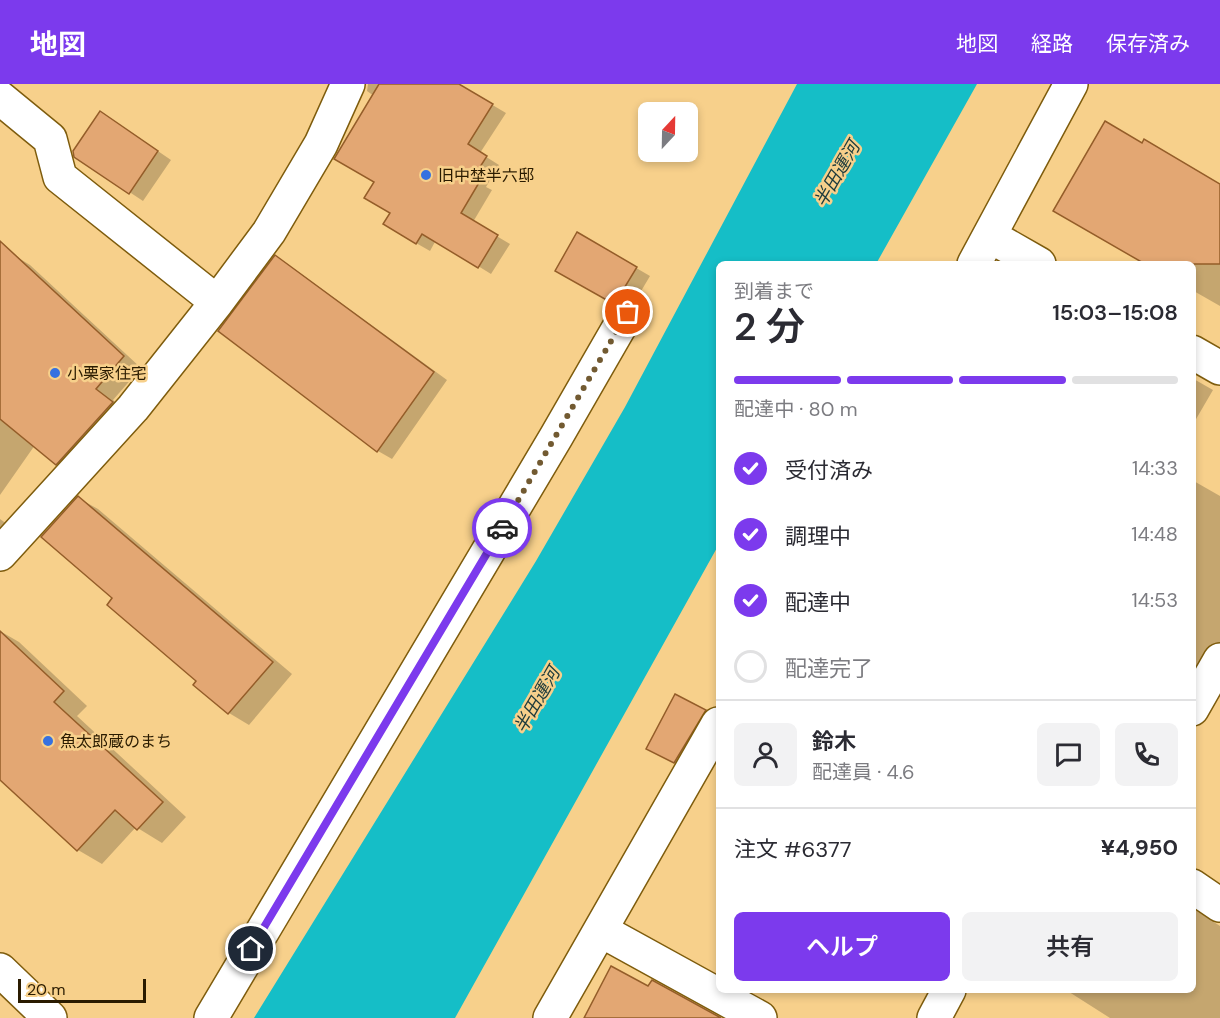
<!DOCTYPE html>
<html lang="ja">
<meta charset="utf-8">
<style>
:root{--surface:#fff;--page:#f2f2f3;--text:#2b2b33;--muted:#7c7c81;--line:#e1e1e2;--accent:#7c3aed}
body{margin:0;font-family:"DM Sans","Noto Sans JP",sans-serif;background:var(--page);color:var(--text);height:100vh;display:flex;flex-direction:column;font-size:22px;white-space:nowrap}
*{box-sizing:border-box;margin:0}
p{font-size:20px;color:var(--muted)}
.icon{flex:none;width:33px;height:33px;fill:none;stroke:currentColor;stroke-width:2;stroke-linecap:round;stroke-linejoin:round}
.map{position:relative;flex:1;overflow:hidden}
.details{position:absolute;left:716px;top:177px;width:480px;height:732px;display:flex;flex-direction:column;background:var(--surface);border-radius:9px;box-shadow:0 3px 9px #0003}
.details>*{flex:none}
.needle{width:39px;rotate:22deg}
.fabs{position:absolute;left:638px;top:18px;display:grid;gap:12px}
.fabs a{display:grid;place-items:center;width:60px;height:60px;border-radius:9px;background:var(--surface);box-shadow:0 3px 9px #0003;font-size:30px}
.scale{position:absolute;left:18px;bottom:15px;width:128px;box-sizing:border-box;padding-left:6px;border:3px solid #2a1b00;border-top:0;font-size:16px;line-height:21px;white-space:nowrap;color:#2a1b00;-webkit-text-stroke:4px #f7d08b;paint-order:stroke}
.pin{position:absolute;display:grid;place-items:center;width:51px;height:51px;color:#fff;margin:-26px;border:3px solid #fff;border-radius:50%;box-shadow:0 2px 6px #0007}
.courier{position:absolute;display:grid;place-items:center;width:60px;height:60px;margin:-30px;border:4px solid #7c3aed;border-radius:50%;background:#fff;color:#222;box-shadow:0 2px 8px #0007}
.head em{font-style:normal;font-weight:600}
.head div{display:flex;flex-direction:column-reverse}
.head{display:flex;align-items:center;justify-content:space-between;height:102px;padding:0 18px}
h1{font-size:39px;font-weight:600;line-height:45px}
.bar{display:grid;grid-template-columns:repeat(4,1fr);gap:9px 6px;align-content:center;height:72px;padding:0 18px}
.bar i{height:8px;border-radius:4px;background:var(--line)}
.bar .on{background:var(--accent)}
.bar p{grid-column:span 4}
.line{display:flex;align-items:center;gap:15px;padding:0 18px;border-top:2px solid var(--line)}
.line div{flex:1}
.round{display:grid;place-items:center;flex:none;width:63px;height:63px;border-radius:9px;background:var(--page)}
ol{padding:0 18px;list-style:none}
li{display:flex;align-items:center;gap:18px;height:66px}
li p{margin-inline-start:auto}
li .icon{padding:6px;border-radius:50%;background:var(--accent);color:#fff;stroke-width:4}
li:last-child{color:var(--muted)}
li i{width:33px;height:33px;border:3px solid var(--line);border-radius:50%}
.button{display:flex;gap:12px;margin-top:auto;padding:12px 18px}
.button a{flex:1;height:69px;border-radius:9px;background:var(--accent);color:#fff;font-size:24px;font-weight:600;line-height:69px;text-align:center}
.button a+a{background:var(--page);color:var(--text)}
header{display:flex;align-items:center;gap:36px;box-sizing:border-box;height:84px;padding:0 30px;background:var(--accent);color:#fff}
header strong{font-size:28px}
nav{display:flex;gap:33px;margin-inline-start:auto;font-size:21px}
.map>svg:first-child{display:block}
.water{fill:#15bec7}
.shadow{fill:#0003}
.building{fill:#e3a773;stroke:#945d29;stroke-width:1.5}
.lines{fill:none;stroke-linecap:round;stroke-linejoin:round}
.minor-casing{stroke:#7e5c0d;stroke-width:36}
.major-casing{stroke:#7e5c0d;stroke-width:36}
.minor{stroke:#fff;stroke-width:33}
.major{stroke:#fff;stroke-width:33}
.done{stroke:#725a31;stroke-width:6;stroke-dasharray:0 10.8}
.route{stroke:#7c3aed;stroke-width:8}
.poi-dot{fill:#3671e0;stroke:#f7d08b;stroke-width:2}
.labels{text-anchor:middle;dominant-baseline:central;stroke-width:5;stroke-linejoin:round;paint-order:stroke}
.poi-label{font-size:16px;fill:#2a1b00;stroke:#f7d08b;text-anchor:start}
.water-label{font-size:18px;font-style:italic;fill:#1c3a3c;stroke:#f7d08b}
</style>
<header>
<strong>地図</strong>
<nav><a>地図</a><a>経路</a><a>保存済み</a></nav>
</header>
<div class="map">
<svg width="1220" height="934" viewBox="0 0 1220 934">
<rect width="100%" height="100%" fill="#f7d08b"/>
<path class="water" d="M797,0H977L876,180H718V462L455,934H254L536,477L625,323Z"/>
<path class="shadow" d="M368,0H457L506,29L480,69L499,81L486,103L492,106L473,138L510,160L491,190L436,156L430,167L416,159L392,129L376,98L374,12L367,7Z
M114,37L171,76L143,117L75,72Z
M1220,101V222L1192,206V180H1147Z
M578,150L650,192L634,219L626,226L557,186Z
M0,166L12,170L30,181L141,284L113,316L130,330L75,390L57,379L35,361L0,411Z
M276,173L289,181L447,296L392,375L378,367L220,246Z
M1192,294L1213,306L1192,342Z
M1192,396L1220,412V577L1192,628Z
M78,414L98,425L292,590L249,641L229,629L195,601L198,597L115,514Z
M0,435L11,443L0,458Z
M0,547L19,558L87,622L77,632L186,733L162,759L136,743L102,780L78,766L0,694Z
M676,612L718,635L688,686L662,672Z
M1192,824L1220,842V934H1110L1066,906H1192Z"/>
<path class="building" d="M379,0H459L493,20L468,60L487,72L473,94L480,97L461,129L498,151L478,184L422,150L416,160L383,140L390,129L364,114L374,98L334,75Z
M100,27L158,67L129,110L74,73L73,67Z
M1105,37L1142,59L1144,55L1220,100V180H1145L1053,127Z
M577,148L637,183L620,211L612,219L555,187Z
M0,157L124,272L96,305L113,318L56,381L0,335Z
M275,171L434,288L377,368L218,247Z
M78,412L273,578L228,630L193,601L196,597L107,521L112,514L41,453Z
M0,547L64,607L54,618L163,718L137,746L115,726L77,767L0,696Z
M675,610L706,626L674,679L646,665Z
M611,882L648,902L652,896L721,934H584Z"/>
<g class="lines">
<g class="minor-casing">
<path id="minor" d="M0,14L50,55L60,93L217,218
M990,152L1039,180
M974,180L1071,0
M1192,268L1220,284
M0,470L133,324L217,218L269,148L321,60L348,0
M1192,625L1220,576
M1192,802L1220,821
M602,847L760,934
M211,934L556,353L628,228
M550,934L718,640
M934,934L949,906"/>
</g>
<g class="major-casing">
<path id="major" d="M0,886L50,934"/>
</g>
<use href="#minor" class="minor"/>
<use href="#major" class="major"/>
</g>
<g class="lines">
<path class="done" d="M502,444L628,228"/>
<path class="route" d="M251,865L502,444"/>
</g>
<g class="poi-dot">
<circle cx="426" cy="91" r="6"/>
<circle cx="55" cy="289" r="6"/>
<circle cx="48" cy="657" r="6"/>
</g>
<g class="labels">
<g class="poi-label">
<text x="438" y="91">旧中埜半六邸</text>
<text x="67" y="289">小栗家住宅</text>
<text x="60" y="657">魚太郎蔵のまち</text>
</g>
<g class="water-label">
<text transform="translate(837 90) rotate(-60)">半田運河</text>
<text transform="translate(537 616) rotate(-60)">半田運河</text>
</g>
</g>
</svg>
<div class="fabs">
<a><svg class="needle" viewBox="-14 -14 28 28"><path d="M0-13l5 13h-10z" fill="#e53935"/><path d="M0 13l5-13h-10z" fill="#7c7c81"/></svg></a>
</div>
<div class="scale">20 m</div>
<div class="pin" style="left:628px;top:228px;background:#ea580c"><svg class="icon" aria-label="bag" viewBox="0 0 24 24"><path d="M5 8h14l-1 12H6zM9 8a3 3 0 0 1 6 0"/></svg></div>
<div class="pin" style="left:251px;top:865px;background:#1f2937"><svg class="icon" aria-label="home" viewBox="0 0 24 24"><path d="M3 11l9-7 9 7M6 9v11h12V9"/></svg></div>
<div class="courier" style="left:502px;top:444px"><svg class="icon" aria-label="car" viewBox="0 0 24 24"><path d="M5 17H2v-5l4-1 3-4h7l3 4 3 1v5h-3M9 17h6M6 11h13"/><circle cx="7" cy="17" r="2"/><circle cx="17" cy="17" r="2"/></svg></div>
<section class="details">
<div class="head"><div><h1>2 分</h1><p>到着まで</p></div><em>15:03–15:08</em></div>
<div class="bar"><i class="on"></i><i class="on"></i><i class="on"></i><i></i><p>配達中 · 80 m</p></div>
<ol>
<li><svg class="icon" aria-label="check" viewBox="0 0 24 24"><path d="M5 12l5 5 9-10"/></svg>受付済み<p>14:33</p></li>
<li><svg class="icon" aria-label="check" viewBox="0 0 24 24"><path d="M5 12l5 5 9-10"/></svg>調理中<p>14:48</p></li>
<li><svg class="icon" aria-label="check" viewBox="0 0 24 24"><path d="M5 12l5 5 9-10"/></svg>配達中<p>14:53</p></li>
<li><i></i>配達完了</li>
</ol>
<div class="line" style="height:108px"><a class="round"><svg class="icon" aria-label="person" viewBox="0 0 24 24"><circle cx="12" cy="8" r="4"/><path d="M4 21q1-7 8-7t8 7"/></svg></a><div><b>鈴木</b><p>配達員 · 4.6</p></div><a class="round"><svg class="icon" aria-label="chat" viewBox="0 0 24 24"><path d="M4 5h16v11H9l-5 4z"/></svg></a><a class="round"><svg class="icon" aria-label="phone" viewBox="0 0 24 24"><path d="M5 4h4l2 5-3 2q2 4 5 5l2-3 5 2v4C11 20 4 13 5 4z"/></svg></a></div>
<div class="line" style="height:78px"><div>注文 #6377</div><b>¥4,950</b></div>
<div class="button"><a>ヘルプ</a><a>共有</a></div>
</section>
</div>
